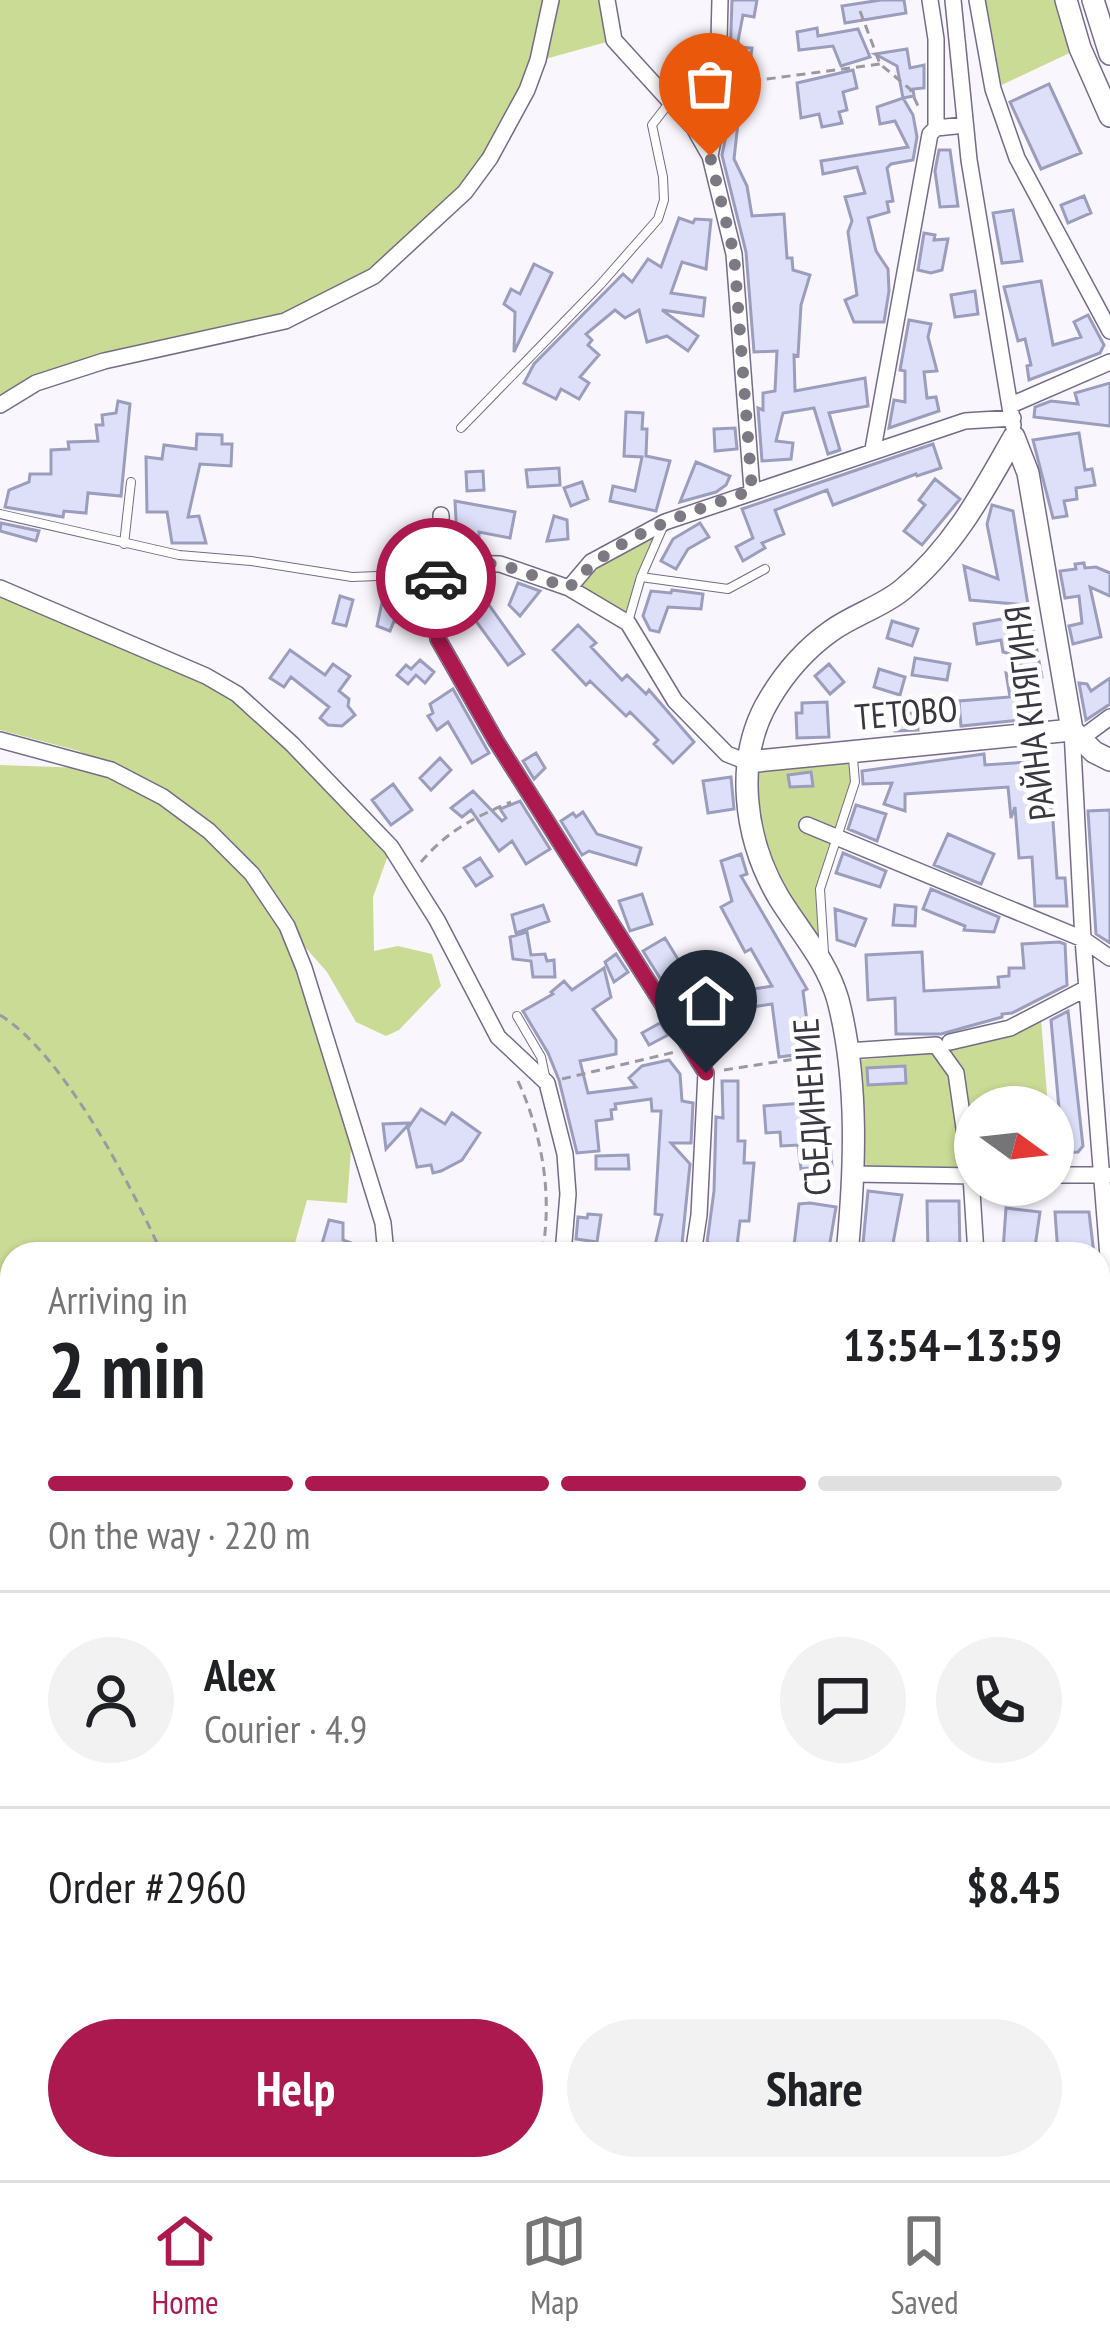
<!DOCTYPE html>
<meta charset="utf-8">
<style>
:root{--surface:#fff;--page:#f2f2f2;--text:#202124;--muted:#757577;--line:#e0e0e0;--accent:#ab194f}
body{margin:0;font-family:"PT Sans Narrow",sans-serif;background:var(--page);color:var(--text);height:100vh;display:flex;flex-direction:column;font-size:45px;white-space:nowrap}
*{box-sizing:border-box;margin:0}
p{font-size:39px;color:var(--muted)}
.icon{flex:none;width:66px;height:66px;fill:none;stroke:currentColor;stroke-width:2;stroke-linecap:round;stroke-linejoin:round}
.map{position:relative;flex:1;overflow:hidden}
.drawer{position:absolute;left:0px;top:1242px;width:1110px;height:939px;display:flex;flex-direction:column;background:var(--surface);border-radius:36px 36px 0 0;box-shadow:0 3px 9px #0004}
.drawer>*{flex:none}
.needle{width:78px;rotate:105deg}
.fabs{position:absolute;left:954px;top:1086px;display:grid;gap:24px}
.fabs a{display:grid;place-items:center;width:120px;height:120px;border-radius:50%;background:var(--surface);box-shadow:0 3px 9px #0004;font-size:60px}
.pin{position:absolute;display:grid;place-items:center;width:102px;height:102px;color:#fff;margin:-123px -51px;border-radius:50% 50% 50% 0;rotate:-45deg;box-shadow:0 0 12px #0007}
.pin .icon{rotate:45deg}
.courier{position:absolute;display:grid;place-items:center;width:120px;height:120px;margin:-60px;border:9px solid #ab194f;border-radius:50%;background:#fff;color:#222;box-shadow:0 3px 15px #0007}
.overview em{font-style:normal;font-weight:800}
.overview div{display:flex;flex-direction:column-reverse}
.overview{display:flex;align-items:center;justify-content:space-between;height:204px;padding:0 48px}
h1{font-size:78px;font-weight:800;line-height:90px}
.bar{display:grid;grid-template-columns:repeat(4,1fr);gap:18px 12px;align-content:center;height:144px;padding:0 48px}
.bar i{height:15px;border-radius:9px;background:var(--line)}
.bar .active{background:var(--accent)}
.bar p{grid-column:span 4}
.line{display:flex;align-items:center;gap:30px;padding:0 48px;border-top:3px solid var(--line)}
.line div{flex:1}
.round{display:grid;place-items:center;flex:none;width:126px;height:126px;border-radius:63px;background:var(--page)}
.cta{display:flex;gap:24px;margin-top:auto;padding:24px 48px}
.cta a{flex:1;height:138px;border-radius:72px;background:var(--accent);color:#fff;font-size:48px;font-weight:800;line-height:138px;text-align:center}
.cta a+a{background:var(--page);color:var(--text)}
.tab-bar{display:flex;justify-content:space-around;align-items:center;height:168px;border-top:3px solid var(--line);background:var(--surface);font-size:33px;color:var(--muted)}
.tab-bar a{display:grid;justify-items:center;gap:6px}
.tab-bar .active{color:var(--accent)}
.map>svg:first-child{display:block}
.green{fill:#c9db95}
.building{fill:#dee0fa;stroke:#9b9dbc;stroke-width:3}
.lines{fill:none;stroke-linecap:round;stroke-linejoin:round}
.service-casing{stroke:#756b87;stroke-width:10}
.minor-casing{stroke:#756b87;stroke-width:18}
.tertiary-casing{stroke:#756b87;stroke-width:24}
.secondary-casing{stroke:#756b87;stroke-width:24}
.path{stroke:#9c99a2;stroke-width:3;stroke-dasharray:9 6;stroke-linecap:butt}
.service{stroke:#fff;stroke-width:8}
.minor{stroke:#fff;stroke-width:15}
.tertiary{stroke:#fff;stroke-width:21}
.secondary{stroke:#fff;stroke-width:21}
.done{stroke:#7d7983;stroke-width:12;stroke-dasharray:0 21.6}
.route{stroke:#ab194f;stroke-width:15}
.labels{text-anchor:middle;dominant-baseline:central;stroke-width:9;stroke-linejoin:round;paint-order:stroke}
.street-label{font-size:36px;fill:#3a3642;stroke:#fff}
</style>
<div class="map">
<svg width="1110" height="2180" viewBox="0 0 1110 2180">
<rect width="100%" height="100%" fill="#f9f6fd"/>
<path class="green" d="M0,0H607L614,40L538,61L490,158L374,276L285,321L104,361L0,405Z
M977,0H1066L1080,48L993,89Z
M665,522L628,623L569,588L591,562Z
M0,588L237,694L391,847L373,897L374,951L398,946L432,954L441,986L399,1030L386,1036L356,1022L327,972L290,930L344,1116L351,1149L347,1203L307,1200L292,1254H12V1894L0,1917V765L111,769L79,751L0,730Z
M851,750L855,782L820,889L824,965L776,893L747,762Z
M1041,1019L1048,1107H975V1170L858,1168L850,1061C916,1054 981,1050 1041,1019Z
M338,2169H456L457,2180H337Z"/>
<path class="building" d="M732,0H757L754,17L743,15L738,41L739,47L752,48L750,63L730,60Z
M881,0H904L906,13L845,23L842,6Z
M817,28L818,36L858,29L870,57L841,66L833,46L799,50L797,32Z
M907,49L910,68L924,65V88L913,89L914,96L903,98L897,66L875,54Z
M853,70L857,88L843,92L847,110L839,112L842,123L822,127L819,114L801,118L797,83Z
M1049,84L1081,153L1041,169L1010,102Z
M903,98L913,115L917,137L913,160L891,164L887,168L893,201L887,202L889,212L868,218L876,251L888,269L889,291L884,322H854L845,300L857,295L848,232L852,221L845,197L865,193L857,167L823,174L821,161L908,147L895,121L880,124L877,107Z
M729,121L738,123L734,159L747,186L752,216L784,214L787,258H792L793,270L810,275L801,305L798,356L794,355L795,391L865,378L868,406L829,413L840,450L828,454L814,408L783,413L776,441L793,443L791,459L762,461L758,408L763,410V393L775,391L777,351L754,352L746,252L722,155Z
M939,150H950L958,206L940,207L935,171Z
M1084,196L1091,213L1068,223L1061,205Z
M1013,210L1022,261L1002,263L993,213Z
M679,218L693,223L695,219L711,220L706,269L682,262L671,293L705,298L703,316L662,310L698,336L688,351L667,336L647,342L639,310L625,318L615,310L586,334L592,340L588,345L599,355L580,377L589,383L579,399L561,389L556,399L524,383L534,364L623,274L632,282L648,259L661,267Z
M924,233L935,235L934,240L948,239L942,270L931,273L918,270Z
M534,264L552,273L514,352L515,312L504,304L511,289L520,294Z
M1041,281L1053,345L1081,337L1074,322L1088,315L1104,345L1100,353L1029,380L1027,366L1031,365L1025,339L1018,341L1004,287Z
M975,291L978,314L955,317L951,295Z
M909,320L931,324L928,337L937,371L924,372L927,398L936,397L939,411L889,428L894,400L905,402V371L900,370Z
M1110,383V426L1034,417L1035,407L1051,401L1078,404L1075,393Z
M118,401L130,404L121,496L88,493L86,513L64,511L63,517L5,507L9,490L29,482L30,474H51V450L69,449L68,442L98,441L96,425H103L102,415L116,413Z
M626,412L643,413L642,429H647L646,456L670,461L656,511L610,501L613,486L635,491L642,457L624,456Z
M735,428L737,449L715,451L714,429Z
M1079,433L1085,470L1092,469L1095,485L1076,488L1077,499L1064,501L1067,516L1053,518L1033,440Z
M197,434L222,435V444H232L231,466L200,464L188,517L199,516L206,543H172L167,512H147L146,457L162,459L164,445L196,449Z
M933,444L941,468L917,476L916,474L833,505L827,490L775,510L784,534L762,543L765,548L743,561L736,547L753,538L742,509Z
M696,462L730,476L726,485L716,492L680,502Z
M559,468L560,485L528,487L526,470Z
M483,471L484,490L467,491L466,472Z
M935,479L960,499L922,545L904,531L925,505L919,500Z
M582,482L588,499L571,506L564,488Z
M455,501L515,512L510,538L479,532V537L457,538Z
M992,505L1013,511L1028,605L970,600L964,566L998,579L987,524Z
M554,516L567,520L568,539L547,541Z
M1,523L39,531L36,541L0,531Z
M700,523L709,537L688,549L676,569L661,561L673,539Z
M1084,563L1085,568L1096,567L1110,573V596L1090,587L1101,637L1073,644L1069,626L1082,623L1079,596L1065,598L1060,571L1076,569L1075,564Z
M458,575L475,576L477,605L484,598L524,654L508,665L459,598Z
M518,583L540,591L520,616L509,605Z
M672,590L703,594L701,609L668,607L659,632L650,630L643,616L651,591L671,593Z
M340,596L353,600L346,626L333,623Z
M383,598L405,606L399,623L394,621L390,631L377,626Z
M1030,614L1042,677L1036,678L1039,718L961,726L959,701L1010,697L1006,673L1019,676L1022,657L1003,652L1001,640L977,644L974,624Z
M892,621L918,629L912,646L887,638Z
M578,625L596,643L591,647L622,680L627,675L646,694L649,690L694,742L673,763L654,744L658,740L630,712L626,716L590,681L586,685L553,650Z
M290,650L325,675L333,664L350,676L339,691L349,699L348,706L355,715L342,726L328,725L320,718L329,707L291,677L284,687L270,678Z
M915,658L950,664L947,680L912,675Z
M420,660L434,672L425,683L416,675L408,684L397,675L406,665L411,669Z
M829,664L844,682L830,694L815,676Z
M879,669L905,677L900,695L874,687Z
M1110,678V704L1086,720L1079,683L1087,684L1091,691Z
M453,689L489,753L472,763L448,722L437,730L428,716L433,713L430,704Z
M827,702L829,737L797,738L796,713H802V703Z
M917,713L918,730L895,731L894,714Z
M536,753L545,768L534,779L523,761Z
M984,754L985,765L1043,761L1046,807H1052L1057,878H1065L1067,906H1035L1032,857L1019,858L1015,807L1011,818L1008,787L905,794V811L884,804L892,783L863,784L862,771Z
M440,758L451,770L431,790L420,778Z
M811,772L813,786L790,787L788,775Z
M731,777L734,809L708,813L703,781Z
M393,784L412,810L391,825L372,800Z
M473,791L502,821L506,818L500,809L520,801L550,849L526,864L512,841L499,851L471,810L462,817L451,808Z
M856,805L886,814L877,841L848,829Z
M1110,810V943L1096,934L1088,811Z
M583,812L597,834L641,848L636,865L589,851L582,855L561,821L573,813L576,817Z
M948,834L994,854L981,884L934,865Z
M843,853L886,871L880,887L836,873Z
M741,854L747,874L741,876L807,989L803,991L811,1053L779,1057L772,1004L745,1008L742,991L772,986L751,949L745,952L721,907L732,901L721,861Z
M480,858L492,876L476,886L464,868Z
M931,889L999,917L994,932L964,930L965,926L923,909Z
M642,894L652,924L630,931L619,901Z
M543,905L549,921L516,933L512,915Z
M895,905L916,907L915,926L893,925Z
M835,909L866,919L855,946L837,940Z
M527,932L531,955L545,954L547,961L554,960L555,977H533L531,961L513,959L510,937Z
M665,938L698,992L701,1004L699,1040L643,951Z
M1059,942L1065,944L1067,985L1012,1013L1002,1014V1017L941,1034H896L895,998L868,1000L866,955L922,952L924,991L999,987L998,977L1009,976V968H1024L1022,944Z
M616,954L628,972L614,982L605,962Z
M604,968L611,997L593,1009L616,1040V1054L580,1061L588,1093L636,1087L629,1078L642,1066L669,1060L680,1074L682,1101L693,1103L691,1143H671L690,1164L681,1254H653L662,1215L655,1214L661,1111H652L651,1099L615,1104L616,1109L611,1110L612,1119L596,1121L599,1151L577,1153L559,1080L548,1053L523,1011L553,994L551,992L564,981L572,990Z
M1068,1011L1083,1146L1078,1152L1063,1153L1051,1020Z
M660,1023L668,1035L649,1045L642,1033Z
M905,1066L906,1083L868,1085L867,1068Z
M824,1075L826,1093L810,1095L808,1077Z
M722,1081H738V1141H745L744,1163H754L749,1221H740L737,1246L707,1243L714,1191L716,1117L723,1118Z
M804,1103L829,1133L832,1166L801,1169L798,1145L781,1146L780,1132L766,1133L764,1106Z
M421,1109L445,1124L452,1113L480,1133L462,1160L441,1171L433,1173L431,1165L417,1167L408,1128Z
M410,1123L386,1149L383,1124Z
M628,1155L629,1169H596V1156Z
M868,1191L902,1195L891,1254H862Z
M927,1201H959L960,1254H928Z
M810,1203L836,1207L828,1254H793L799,1204Z
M1006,1208L1040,1212L1034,1254L1003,1251Z
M1055,1212H1089L1094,1254H1058Z
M588,1214L601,1215L597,1242L576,1239L578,1217L587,1218Z
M329,1220L343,1223V1240L351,1243L347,1254H319Z"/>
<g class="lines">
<g class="service-casing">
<path id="service" d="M461,428L600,285L658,219L664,200L663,177L652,125L669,103
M0,514L179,555L251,561L352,577L404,575L440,563
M124,544L131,482
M641,577L728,589L765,569
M628,622L641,577L662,529
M824,953L820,889L855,782L853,758
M517,1016L541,1057L545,1076"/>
</g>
<g class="minor-casing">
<path id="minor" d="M607,0L614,40L694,128L710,156L734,254L752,490
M930,0L936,39V128
M953,0L969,160L1013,425
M977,0L993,89L1017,158L1110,331
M710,156L717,120L720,0
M0,405L36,383L104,361L285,321L374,276L465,192L490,158L527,90L538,60L551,0
M1011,405L1110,362
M873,449L930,134L936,128L965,125
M441,515L442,563L432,601L438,639L496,741L706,1073L699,1215L693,1254
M442,563L500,564L569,588L628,623L675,701L727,754L747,762
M0,588L206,676L237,694L292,744L391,847L437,920L498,1037L547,1083L565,1154L568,1194L563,1254
M569,588L591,562L665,522L965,421L1013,418
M1072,730L1083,939L1110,1282
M0,740L111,770L163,797L209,831L252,874L287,926L304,968L383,1223L386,1254
M1079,740L1110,717
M807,825L1083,939L1110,958
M950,1042L1010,1028L1087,988
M847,1051L936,1045L956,1073L971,1176L976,1254
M853,1174L975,1176
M1053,1175H1107
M1098,1554L1110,1556
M0,1783L12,1767
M1098,1929L1110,1853
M1098,1995L1110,2028
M456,2169L457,2180
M16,2180L21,2169
M189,2180L195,2169
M337,2180L339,2169
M587,2180L595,2169
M944,2180L945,2169"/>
</g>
<g class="tertiary-casing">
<path id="tertiary" d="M1014,437L1028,473L1072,730
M1072,730L1094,752L1110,760
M747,762L1072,730
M847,1254C855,1172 859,1081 838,1000C827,961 800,932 779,898C744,839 733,758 770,698C785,673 807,648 831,631C853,615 881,607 902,590C953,548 982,494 1014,437
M777,2169V2180"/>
</g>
<g class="secondary-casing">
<path id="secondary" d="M1066,0L1080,48L1110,116
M1093,0L1110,54"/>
</g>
<path class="path" d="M860,11L880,64L910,89L920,110
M737,83L880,64
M421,862C447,831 475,817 511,802
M0,1015C64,1055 130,1183 162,1254
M724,1070L827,1054
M562,1079L675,1052
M518,1081C542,1134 553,1195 542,1254
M56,2180L79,2169
M91,2180L94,2169"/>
<use href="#service" class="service"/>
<use href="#minor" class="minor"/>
<use href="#tertiary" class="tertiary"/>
<use href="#secondary" class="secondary"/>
</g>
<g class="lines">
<path class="done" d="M436,578L442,563L500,564L569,588C615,534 687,514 752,490L734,254L710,156"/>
<path class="route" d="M436,578L432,601L438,639L496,741L706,1073"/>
</g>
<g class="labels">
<g class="street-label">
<text transform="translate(906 712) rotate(-5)">ТЕТОВО</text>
<text transform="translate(1029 713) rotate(-97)">РАЙНА КНЯГИНЯ</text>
<text transform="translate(811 1107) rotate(-94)">СЪЕДИНЕНИЕ</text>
</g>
</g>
</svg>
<div class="fabs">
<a><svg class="needle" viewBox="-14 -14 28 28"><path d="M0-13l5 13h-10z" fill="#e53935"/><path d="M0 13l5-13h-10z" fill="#757577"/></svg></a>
</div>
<div class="pin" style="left:710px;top:156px;background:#ea580c"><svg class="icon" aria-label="bag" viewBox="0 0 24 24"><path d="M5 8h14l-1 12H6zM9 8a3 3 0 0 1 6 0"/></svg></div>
<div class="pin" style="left:706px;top:1073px;background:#1f2937"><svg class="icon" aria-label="home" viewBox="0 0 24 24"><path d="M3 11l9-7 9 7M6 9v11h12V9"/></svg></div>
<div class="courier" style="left:436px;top:578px"><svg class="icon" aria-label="car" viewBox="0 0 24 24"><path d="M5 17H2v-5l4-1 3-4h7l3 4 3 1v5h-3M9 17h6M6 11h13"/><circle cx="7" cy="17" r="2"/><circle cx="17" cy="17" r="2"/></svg></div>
<section class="drawer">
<div class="overview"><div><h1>2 min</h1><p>Arriving in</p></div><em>13:54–13:59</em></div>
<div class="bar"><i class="active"></i><i class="active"></i><i class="active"></i><i></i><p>On the way · 220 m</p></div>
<div class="line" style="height:216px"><a class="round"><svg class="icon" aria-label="person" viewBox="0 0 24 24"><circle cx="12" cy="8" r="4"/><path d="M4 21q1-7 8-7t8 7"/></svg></a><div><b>Alex</b><p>Courier · 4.9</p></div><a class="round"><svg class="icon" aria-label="chat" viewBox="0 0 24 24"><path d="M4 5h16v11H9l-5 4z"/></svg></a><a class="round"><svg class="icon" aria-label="phone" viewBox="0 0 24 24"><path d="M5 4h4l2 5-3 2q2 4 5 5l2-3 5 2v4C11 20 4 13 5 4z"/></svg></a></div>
<div class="line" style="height:156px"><div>Order #2960</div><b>$8.45</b></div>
<div class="cta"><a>Help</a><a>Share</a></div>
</section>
</div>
<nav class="tab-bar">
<a class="active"><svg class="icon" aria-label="home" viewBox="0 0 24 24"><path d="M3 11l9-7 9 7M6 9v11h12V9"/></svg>Home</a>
<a><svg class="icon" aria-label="map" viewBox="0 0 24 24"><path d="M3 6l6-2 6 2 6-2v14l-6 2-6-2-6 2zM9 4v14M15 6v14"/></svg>Map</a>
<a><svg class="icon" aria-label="saved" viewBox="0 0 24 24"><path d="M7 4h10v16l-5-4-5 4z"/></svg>Saved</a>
</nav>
